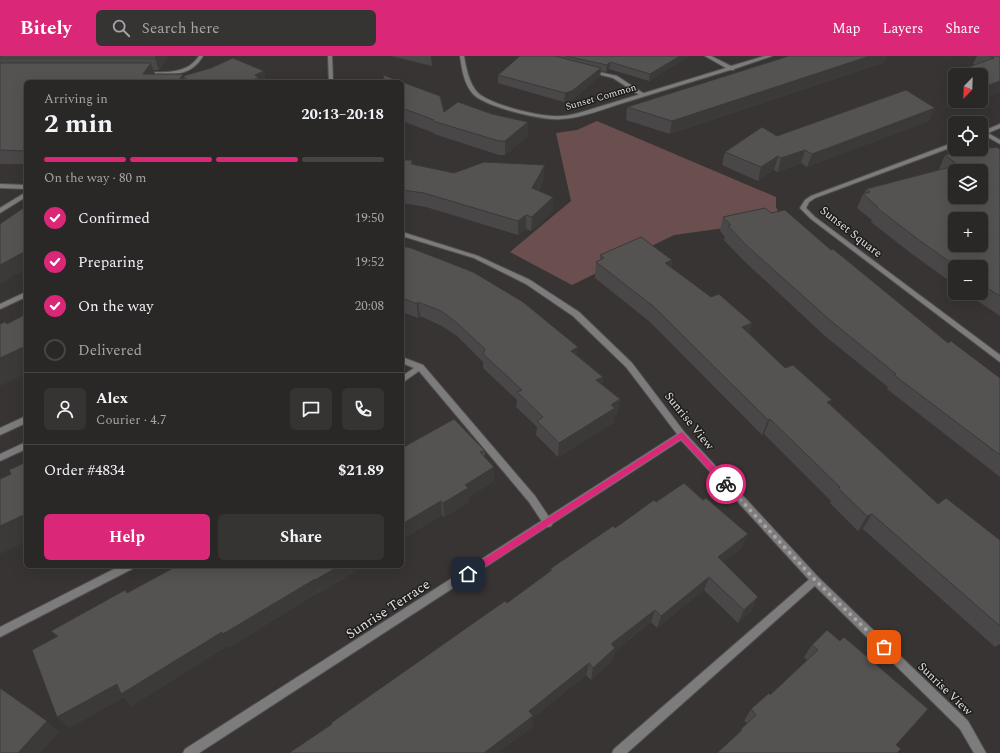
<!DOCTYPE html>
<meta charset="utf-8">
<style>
:root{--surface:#2a2727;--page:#363333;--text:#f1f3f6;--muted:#a5a5a7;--line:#464444;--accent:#db2777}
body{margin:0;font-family:Spectral,serif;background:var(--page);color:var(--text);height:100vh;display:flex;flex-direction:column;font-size:15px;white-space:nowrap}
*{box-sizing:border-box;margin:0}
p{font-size:13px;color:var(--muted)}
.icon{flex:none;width:22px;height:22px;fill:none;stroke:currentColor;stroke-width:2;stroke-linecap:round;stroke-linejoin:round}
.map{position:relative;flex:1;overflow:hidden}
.sheet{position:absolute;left:24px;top:24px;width:380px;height:488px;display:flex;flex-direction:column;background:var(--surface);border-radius:6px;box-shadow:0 4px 16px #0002,0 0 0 1px var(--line)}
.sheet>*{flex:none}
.needle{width:26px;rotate:203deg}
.fabs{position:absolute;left:948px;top:12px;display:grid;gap:8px}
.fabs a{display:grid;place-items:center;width:40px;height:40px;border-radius:6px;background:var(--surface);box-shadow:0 4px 16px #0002,0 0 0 1px var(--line);font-size:20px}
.pin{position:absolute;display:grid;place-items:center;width:34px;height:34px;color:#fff;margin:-17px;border-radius:8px;box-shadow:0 2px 6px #0006}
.courier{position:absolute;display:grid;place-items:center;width:40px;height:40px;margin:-20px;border:3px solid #db2777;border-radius:50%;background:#fff;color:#222;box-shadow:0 1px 5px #0007}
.head em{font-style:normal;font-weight:700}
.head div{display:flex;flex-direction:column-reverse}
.head{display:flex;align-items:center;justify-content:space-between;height:68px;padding:0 20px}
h1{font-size:26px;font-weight:700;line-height:30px}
.bar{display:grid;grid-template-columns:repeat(4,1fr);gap:6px 4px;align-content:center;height:48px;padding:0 20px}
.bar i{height:5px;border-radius:3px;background:var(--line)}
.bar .on{background:var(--accent)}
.bar p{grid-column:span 4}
.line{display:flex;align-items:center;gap:10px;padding:0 20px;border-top:1px solid var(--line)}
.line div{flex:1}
.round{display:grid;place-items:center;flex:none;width:42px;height:42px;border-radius:6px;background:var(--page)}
ol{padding:0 20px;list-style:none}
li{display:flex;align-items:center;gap:12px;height:44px}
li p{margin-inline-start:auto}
li .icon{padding:4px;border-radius:50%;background:var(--accent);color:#fff;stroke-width:4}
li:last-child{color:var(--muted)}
li i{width:22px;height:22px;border:2px solid var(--line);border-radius:50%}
.button{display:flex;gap:8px;margin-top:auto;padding:8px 20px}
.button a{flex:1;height:46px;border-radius:6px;background:var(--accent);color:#fff;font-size:16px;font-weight:700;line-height:46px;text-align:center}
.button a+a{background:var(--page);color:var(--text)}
header{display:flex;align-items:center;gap:24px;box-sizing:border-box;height:56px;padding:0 20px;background:var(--accent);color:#fff}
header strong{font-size:19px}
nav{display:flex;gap:22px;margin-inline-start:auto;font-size:14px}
.search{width:280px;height:36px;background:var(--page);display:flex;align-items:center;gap:10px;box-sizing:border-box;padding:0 14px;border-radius:6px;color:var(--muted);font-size:15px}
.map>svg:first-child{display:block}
.green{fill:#6b4f4f}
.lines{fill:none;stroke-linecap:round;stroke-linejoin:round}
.service-casing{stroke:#535050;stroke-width:2}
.minor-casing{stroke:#535050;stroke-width:2}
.tertiary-casing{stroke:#535050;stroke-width:2}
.service{fill:#7d7c7c;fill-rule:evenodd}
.minor{fill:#7d7c7c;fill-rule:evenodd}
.tertiary{fill:#7d7c7c;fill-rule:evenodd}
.wall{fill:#494747}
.shaded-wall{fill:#3c3939}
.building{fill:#555252;stroke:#3c3939;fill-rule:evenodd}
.route{fill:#db2777}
.done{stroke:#a6a4a4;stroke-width:4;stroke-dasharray:0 7.2}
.labels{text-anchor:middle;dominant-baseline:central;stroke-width:3;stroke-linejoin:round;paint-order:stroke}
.far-street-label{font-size:10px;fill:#e2e0e0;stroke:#1e1d1c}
.street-label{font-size:12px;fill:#e2e0e0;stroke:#1e1d1c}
.near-street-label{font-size:14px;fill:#e2e0e0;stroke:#1e1d1c}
</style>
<header>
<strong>Bitely</strong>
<div class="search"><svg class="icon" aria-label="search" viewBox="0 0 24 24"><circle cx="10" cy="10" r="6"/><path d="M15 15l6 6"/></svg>Search here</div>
<nav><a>Map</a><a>Layers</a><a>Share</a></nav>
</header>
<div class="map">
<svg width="1000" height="697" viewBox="0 0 1000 697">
<rect width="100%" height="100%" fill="#383434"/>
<path class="green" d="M597,65L776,141V151L782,164L674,179L572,229L510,196L571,145L556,77L577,74Z"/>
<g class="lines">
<g class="service-casing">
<path id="service" d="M590,14L617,20L646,39L641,40L613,22L590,16Z
M26,236V241L0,253V248Z
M402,301L423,309L535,440L553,467L551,470L548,471L545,470L529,446L419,315L402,327V320L414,312L402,307Z
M120,510H134L132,513L0,581V571Z
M815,520L818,521L820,524L818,527L627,697H612L614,693L812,521Z"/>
</g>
<g class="minor-casing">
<path id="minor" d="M199,0H203C191,22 167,19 145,18L143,17L145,16C164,16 187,19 199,0Z
M460,0H464C466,12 469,28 478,37C491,49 543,62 561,60C568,60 575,58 582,56L726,12L705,0H711L731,10L765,0H772L734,13V14H730C694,25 658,36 623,47C603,53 582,62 561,63C543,65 487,51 474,39C464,29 462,14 460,0Z
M1000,68V72L988,77L1000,84V88L984,79L981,80V76Z
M955,86V90L815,142L809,146L806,152L815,161L1000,299V306L811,163L800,152L805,144L811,140Z
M0,128L26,129V133L0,132Z
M26,136V141L0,157V152Z
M402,176L478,200L530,224L579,256L632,307L685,377L818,521L968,665L986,697H974L960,673L812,527L681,384L199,697H183L185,693L677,378L626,311L573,260L526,228L474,202L402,180Z"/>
</g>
<g class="tertiary-casing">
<path id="tertiary" d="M328,0H332L333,26H329Z
M26,360V367L0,379V372Z
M26,386V393L0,405V398Z"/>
</g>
<use href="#service" class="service"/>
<use href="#minor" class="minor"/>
<use href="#tertiary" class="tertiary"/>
</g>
<path class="wall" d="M0,0H168L159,14H154L155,18L183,20L264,15L266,26H26V108H0Z
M391,0H431L432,10Z
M520,0H689L649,25L609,13L606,16L601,15L600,20L572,44L564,46L498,27V19Z
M787,0H887L883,7L670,78L626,64L627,51L787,1Z
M977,0H1000V36L981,43V19H955V35L947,30L952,17L975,9L973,8Z
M383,19L440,40L444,56L458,46L492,58L528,66V80L505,99H499L434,78V77L402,65V26H383Z
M929,65L807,111L801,107L778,116L774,114L758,125L722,109L725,96L777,80Z
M990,92L1000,93V260L966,237H981V211H955V229L912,198L871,166L872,164L857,152L863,138H864L866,133L940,114L939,113L945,99Z
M402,104H412L413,108L454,117L544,123L538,135L553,155L531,175L526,173L518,179L426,151L402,147Z
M771,157L831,194L948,287L1000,322V421L887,333L888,331L825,280L743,204L724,184L725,181L720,175L723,161Z
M402,190L577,299L603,321L602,328L620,343L617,358L614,360L613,367L558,401L536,379L537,371L516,351L517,344L483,312V306L458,281L442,270L420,260L418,262L402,256Z
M600,199L672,204L671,211L711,241L752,267L749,277L785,312L830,348L938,448L1000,484V588L995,591L863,473L858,475L830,447L831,445L764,378L762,379L650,266L595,222L596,206L600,205Z
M402,392L485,395V401L494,425L469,441V446L444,461L442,459L402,483Z
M656,446L742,492L723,506L752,554L738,567L704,534L657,572L651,566L615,595L612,605L591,624L586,619L533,662V671L507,547L550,515V513Z
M364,510L320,537L319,536L230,591L229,589L131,650L124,641L69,672L57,581L51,575L125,534L128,537Z
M827,574L896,689L738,678L741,673L747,667L744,665L751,653L770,639L807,604L804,601L812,589Z"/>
<path class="shaded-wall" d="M156,0H168L159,14L155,2Z
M680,0H689L649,25L650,18Z
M870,0H887L883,7L670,78L672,65Z
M610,6L609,13L606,16L607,9Z
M151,7L155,20L143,18Z
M601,12L600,20L572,44L564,46L565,37Z
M264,15L266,26H244L255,19Z
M183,18L185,26H178Z
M1000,25V36L981,43V32Z
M935,52L929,65L807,111L812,98Z
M528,66V80L505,99V85Z
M805,94L801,107L778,116L781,102Z
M778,100L774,114L758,125L761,111Z
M545,109L544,123L531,146L532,132Z
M553,141V155L531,175L532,161Z
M526,159V173L518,179V165Z
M26,195V213L0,228V209Z
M672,204L669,219L665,207Z
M418,246L420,260L418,262L417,248Z
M752,267L747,283L742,271Z
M26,290V317L0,330V302Z
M578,291L576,306L571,295Z
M603,321L601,335L596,324Z
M620,343L617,358L614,360L613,367L558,401L559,387L611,349Z
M832,344L824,360L827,346Z
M770,363L764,378L762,379L768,364Z
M494,411V425L469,441V446L444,461L443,447L465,429Z
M441,445L442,459L402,483V468Z
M26,458V485L0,498V470Z
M872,458L863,473L858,475L867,460Z
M748,478L742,492L713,514L718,501Z
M339,510H364L320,537L315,524Z
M709,521L704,534L657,572L661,560Z
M315,523L319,536L230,591L223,578Z
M758,541L752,554L738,567L744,554Z
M655,554L651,566L615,595L612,605L591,624L593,612L611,588Z
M222,576L229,589L131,650L124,641L69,672L57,661L117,628Z
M589,607L586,619L533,662V671L498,697H484L529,655Z
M47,665L59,676L41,697H18Z"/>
<path class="building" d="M0,0H156L155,2H0Z
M520,0H555L601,12L572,35L565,37L498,19Z
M566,0H680L650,18L610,6L607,9Z
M789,0H870L672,65L627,51Z
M989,0H1000V25L981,32V19H955L952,17L994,2Z
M233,2L264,15L255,19L259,22L244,26H190L183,20L211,12Z
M0,7H151L143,18H183L178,26H26V95L0,94Z
M383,19L440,40L444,56L458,46L492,58L528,66L505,85H499L433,65L434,64L402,52V26H385Z
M906,34L935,52L812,98L805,94L781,102L778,100L761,111L725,96L762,71L777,80Z
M985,90L990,92L996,91L1000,93V240L981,228V211H957L919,184L877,152L878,151L863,138L870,136L866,133L958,109L945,99L971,93H981V91ZM955,115H981V141H955ZM955,163H981V189H955Z
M402,104H412L411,108L454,117L484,106L545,109L532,132L553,141L532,161L526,159L518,165L424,137L402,134Z
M26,150V195L0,209V168Z
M765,152L771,157L785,154L831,194L833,193L948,287L951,285L1000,322V399L894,319L896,318L831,265L747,190L728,170L731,169L723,161Z
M641,181L672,204L665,207L711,241L719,238L752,267L742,271L785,312L793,309L832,344L827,346L938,448L946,442L1000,484V570L872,458L867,460L838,432L840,431L770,363L768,364L653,250L596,206L604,202L600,199Z
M402,190L411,192L473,216L523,246L578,291L571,295L603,321L596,324L620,343L611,349L615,352L559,387L537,365L543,361L517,336L522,334L483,298L485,293L457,267L441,255L418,246L417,248L402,242Z
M26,258V290L0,302V268L5,266L7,268Z
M454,363L485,395L480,396L494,411L465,429L468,432L443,447L441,445L402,468V392Z
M26,406V458L0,470V423L11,418L9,414Z
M684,427L703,444L706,442L748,478L718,501L758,541L744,554L709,521L661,560L655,554L611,588L615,592L593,612L589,607L529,655L533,660L484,697H289L332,668L331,667L505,545L507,547L552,514L550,513L613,470L615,472L654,444L656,446Z
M177,510H339L315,524V523L223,578L222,576L121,638L117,628L57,661L32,594L58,580L51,575L125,534L127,537Z
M827,574L840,585L844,581L928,653L896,689L901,693L897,697H717L742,674L741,673L756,659L751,653L769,637L770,639L818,594L812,589Z
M0,632L47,665L18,697H0Z"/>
<path class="route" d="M682,376L729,426V430H724L681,383L471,520H465V515Z"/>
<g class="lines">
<path class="done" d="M726,428L815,524L884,591"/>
</g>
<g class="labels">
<g class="far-street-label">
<text transform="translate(601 41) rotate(-16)">Sunset Common</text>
</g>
<g class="street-label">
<text transform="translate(851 176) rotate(38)">Sunset Square</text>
<text transform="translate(689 365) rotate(51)">Sunrise View</text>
<text transform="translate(945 633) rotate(44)">Sunrise View</text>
</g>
<g class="near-street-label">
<text transform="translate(388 553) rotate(-33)">Sunrise Terrace</text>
</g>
</g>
</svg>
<div class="fabs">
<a><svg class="needle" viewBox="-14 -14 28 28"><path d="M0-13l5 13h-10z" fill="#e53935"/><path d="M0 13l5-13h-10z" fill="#a5a5a7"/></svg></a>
<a><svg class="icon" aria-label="locate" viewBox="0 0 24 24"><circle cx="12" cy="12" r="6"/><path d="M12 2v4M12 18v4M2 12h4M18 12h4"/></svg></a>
<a><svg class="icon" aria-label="layers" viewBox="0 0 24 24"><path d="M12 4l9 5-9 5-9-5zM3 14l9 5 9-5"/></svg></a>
<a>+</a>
<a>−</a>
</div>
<div class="pin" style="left:884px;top:591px;background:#ea580c"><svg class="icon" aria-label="bag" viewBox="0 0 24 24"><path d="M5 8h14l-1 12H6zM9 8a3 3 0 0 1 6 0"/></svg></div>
<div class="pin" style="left:468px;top:518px;background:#1f2937"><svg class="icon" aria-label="home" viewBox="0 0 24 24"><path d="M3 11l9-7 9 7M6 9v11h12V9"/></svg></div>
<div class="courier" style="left:726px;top:428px"><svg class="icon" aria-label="bike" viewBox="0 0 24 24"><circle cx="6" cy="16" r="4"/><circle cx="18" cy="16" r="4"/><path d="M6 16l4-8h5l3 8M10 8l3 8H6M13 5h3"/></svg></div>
<section class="sheet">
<div class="head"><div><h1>2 min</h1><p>Arriving in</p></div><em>20:13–20:18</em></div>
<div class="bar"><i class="on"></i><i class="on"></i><i class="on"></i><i></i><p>On the way · 80 m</p></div>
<ol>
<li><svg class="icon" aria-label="check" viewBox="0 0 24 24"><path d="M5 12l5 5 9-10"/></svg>Confirmed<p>19:50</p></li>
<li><svg class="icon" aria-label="check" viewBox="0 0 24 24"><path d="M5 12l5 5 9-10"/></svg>Preparing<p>19:52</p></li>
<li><svg class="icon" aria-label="check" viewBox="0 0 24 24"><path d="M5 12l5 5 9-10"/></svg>On the way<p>20:08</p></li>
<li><i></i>Delivered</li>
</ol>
<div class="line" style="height:72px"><a class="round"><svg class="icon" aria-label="person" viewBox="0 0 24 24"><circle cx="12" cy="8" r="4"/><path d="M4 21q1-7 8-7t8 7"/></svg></a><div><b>Alex</b><p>Courier · 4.7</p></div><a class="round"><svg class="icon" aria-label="chat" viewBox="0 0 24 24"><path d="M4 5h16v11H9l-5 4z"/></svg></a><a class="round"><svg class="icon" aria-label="phone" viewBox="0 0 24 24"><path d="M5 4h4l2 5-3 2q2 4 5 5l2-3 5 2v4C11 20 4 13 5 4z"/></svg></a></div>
<div class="line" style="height:52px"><div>Order #4834</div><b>$21.89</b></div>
<div class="button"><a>Help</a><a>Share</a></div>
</section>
</div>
